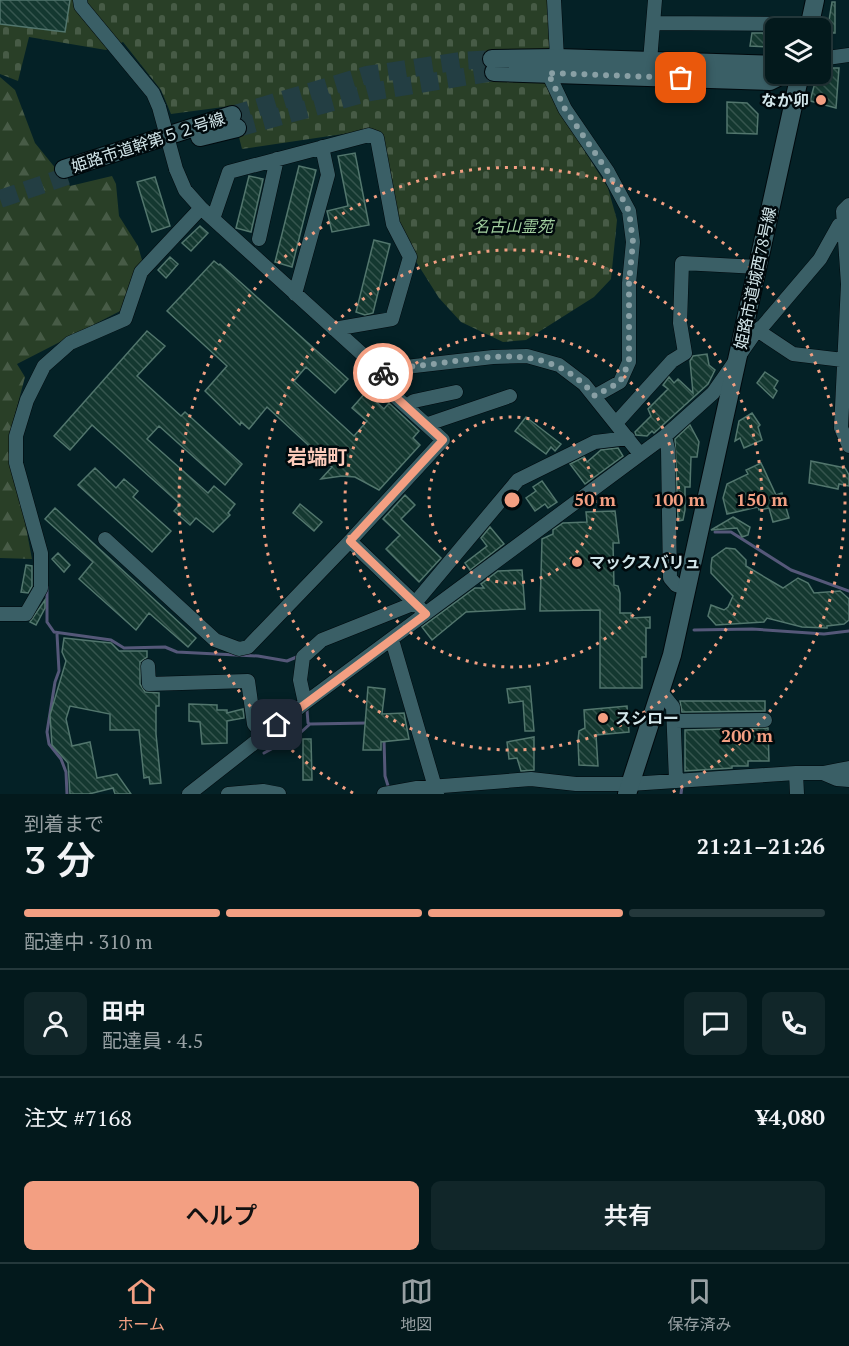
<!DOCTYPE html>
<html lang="ja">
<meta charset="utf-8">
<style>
:root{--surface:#03191c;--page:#112629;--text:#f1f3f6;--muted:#97a0a3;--line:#24383b;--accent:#f39f82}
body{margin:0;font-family:"PT Serif","Noto Sans JP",serif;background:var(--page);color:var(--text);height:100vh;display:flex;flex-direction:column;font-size:22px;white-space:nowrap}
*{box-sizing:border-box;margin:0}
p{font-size:20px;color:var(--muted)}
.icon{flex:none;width:33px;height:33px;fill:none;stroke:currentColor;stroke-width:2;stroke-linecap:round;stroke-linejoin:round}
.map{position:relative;height:794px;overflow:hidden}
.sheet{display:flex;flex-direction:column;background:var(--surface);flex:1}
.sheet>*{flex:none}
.tools{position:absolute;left:765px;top:18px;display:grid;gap:12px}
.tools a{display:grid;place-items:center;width:66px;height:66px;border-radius:9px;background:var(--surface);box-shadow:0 2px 4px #0004,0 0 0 2px var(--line);font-size:30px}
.pin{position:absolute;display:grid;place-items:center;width:51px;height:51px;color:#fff;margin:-26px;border-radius:12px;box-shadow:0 3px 9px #0006}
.courier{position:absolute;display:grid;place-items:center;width:60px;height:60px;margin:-30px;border:4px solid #f39f82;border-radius:50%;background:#fff;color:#222;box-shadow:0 2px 8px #0007}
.overview em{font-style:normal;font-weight:600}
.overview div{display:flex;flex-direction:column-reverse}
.overview{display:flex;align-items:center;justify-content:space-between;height:102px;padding:0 24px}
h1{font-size:39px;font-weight:600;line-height:45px}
.bar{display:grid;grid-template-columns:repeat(4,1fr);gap:9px 6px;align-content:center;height:72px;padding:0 24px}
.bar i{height:8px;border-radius:4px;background:var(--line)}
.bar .active{background:var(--accent)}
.bar p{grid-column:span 4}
.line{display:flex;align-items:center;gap:15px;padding:0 24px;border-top:2px solid var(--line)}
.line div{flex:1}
.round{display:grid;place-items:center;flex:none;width:63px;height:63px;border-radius:9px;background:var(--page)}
.button{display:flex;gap:12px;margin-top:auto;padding:12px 24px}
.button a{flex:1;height:69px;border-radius:9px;background:var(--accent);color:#111;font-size:24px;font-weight:600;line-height:69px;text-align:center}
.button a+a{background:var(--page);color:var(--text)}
.tabs{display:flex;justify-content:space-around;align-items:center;height:84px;border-top:2px solid var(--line);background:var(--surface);font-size:16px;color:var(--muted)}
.tabs a{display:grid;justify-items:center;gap:3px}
.tabs .active{color:var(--accent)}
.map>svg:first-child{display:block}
.forest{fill:url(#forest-firs)}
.cemetery{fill:url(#cemetery-stones)}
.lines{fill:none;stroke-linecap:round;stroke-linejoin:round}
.stream{stroke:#555879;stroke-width:3}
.building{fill:url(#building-back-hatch);stroke:#52766d;stroke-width:1.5}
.secondary-tunnel{stroke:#233e43;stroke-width:18;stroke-dasharray:18 9;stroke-linecap:butt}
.street-casing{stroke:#00090d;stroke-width:15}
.secondary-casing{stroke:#00090d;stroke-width:20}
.street{stroke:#3a5f66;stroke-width:14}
.secondary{stroke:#3a5f66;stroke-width:18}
.street-bridge-casing{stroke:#00090d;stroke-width:15;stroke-linecap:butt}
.street-bridge{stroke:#3a5f66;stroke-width:14}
.done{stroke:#89a0a5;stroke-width:6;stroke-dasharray:0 10.8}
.route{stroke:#f39f82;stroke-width:8}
.ring{fill:none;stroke:#f39f82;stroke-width:3;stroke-dasharray:3 6}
.poi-dot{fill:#f39f82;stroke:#00090c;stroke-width:2}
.labels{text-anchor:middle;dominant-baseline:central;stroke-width:5;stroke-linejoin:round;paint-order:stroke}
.poi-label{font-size:16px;font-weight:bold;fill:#d1e5e9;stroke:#00090c;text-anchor:start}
.street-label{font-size:16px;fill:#d1e5e9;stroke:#00090c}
.park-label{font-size:16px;font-style:italic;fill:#a2cf9f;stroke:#00090c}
.quarter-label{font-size:20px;font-weight:bold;fill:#fbcbba;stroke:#00090c}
.centre{fill:#f39f82;stroke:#00090c;stroke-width:3}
.ring-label{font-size:18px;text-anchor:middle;font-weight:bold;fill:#f39f82;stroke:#00090c;stroke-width:5;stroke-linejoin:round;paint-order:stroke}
</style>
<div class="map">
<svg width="849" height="794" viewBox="0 0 849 794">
<defs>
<pattern id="forest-firs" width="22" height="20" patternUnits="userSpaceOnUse" patternTransform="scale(1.5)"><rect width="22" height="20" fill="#293f27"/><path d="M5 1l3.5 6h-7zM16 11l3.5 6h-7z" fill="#475b46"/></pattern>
<pattern id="cemetery-stones" width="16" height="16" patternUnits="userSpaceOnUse" patternTransform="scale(1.5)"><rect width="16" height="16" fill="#293f27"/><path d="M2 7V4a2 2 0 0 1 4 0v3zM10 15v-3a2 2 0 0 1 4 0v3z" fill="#475b46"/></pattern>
<pattern id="building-back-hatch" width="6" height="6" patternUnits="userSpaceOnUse" patternTransform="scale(1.5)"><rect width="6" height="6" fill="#143830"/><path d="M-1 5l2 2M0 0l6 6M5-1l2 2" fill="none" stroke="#35554e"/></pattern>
</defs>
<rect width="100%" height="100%" fill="#042126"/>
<path class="forest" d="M0,77L15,90L35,143L70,186L112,176L116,184L119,216L138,246L144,267L130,306L17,364L25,377L9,437L32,559L0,558Z"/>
<path class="cemetery" d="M0,0H550L560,112L608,188L617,220L611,279L594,297L526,340L503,342L461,322L439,298L415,260L398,222L370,130L242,149L231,106L171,114L161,90L123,42L106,50L29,37L18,81L0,74Z"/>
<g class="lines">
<path class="stream" d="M715,532H731L791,570L849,591
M47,587V622L54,632L111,640L124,648L165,647L177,652L258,656L287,661L299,656
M694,630L752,629L824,634L849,631
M57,634L59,671L55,682L47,732L49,744L61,759L66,772L67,794
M307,710L308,723L310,724L368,723
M384,739L385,776L389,789
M264,753L299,734L310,724
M681,794L682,786"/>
</g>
<path class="building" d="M0,0H70L65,32L0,24Z
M832,2H835V33H827Z
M752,33H776V44L769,47L750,46Z
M832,68H839L836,108L810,101L816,79Z
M727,102L747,103L758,114L757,134L727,133Z
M355,153L369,225L332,232L327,211L348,206L338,156Z
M299,166L316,170L292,267L275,262Z
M249,176L263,179L251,232L236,228Z
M155,177L170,226L152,232L137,182Z
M200,226L208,233L191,251L182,243Z
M374,240L390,244L373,313L365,315L356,312Z
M170,257L178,264L166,278L158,270Z
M214,261L219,265L220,264L348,379L335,393L306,367L294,381L354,436L367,421L352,408L366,392L384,409L389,403L419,431L413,438L420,445L379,490L355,477L342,476L321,479L332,467L267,407L249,429L241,422L240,425L205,391L227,366L167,311Z
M147,331L165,346L137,376L181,416L185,412L242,464L225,485L159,426L147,439L208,493L214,486L235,504L228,513L230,515L213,532L196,518L190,525L174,511L180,504L92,425L70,450L54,436Z
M707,354L709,365L715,370L708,384L654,433L652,431L647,436L636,435L635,432L651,416L648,409L668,389L663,385L669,377L674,383L678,379L693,393L690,361L693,356Z
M765,372L778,381L774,388L777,391L773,398L757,383Z
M752,413L760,425L758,427L762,440L744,448L740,438L735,441L739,421Z
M526,417L561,444L555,451L551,447L546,454L515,431Z
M690,425L699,442L697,457H691L690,487H685V510L683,520L678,521L675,439Z
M618,448L623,456L585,484L570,464L584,457L587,462L601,450Z
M811,461L845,468L849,475V486L839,484L838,489L809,483Z
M761,463L776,495L782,493L789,518L773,522L769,508L759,510L758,507L727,514L723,498L727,484L748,474L746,470Z
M95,468L116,488L124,479L138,491L133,497L171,531L152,552L78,485Z
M542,481L557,502L548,508L545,504L535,511L526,498L536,491L533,487Z
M405,495L415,505L401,519L441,558L419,582L386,549L400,535L383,519Z
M300,504L322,522L314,531L293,513Z
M55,508L196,638L188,647L149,613L136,630L79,579L93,562L45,519Z
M615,511L619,543H613L614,585L618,586L620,593V613H631V618L650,617V628H646V657H642V688H600V610L540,611L542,539L553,534V530L563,523L587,522L586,512Z
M733,517L750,527L748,535L742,537L737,528L711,530Z
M490,527L504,544L470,570L465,563L487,546L481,538Z
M726,548L735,549L746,560V566L783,588L798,578L808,583L814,593L840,591L849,599V620L844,624L827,626V628L802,627L767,618L764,622L716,625L708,616L711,605L724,610L728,607L733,596L711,573V566L712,558Z
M58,553L70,565L64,572L52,559Z
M26,565L32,566V586L28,593L21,592Z
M522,570L525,609L466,612L432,640L422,627L475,588H484L481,584L498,571Z
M45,600V608L36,625L30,622Z
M64,638L111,643L119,651H147V657L140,662V684L145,692L159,693V706H156V734L161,783L150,784L149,777L144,778L139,730H110V714L70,706L66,719L72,746L90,742L97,778L117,774L131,794H115L113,788L89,794H70L68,763L52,745L50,715L66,661L62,652Z
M530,686L534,731H525L523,701L509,703L507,689Z
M368,687L385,689L382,714L404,713L409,739L381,742V750H363Z
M680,701H765V711L682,712Z
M189,704L217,705V710H227V713L243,709L244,718L227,721V743L202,744L200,722L189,721Z
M627,706L629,732L596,735L598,766L579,765L578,741L579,731L585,728L584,710Z
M768,728L769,761H748V766H732V768L685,771V730Z
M534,737V770L521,771L517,758L509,759L507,742Z
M303,739H311L312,780H303Z"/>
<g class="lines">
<path class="secondary-tunnel" d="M232,115L367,75L460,61L492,59
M237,128L370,92L494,72
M0,199L67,176"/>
<g class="street-casing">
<path id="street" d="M80,0L81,6L153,93L159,107
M554,0L557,58
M654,23L810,24
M820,59L849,55
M650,61L655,0
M548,73L565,109L608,172L629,211L633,242L629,283V362L620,382L595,396
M176,169L185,190L201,208L362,354L397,368L493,357L527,356L559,365L584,384L640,454
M849,205L843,211L848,284L841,428L849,446
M213,219L229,172L369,135L377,138L393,224L410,257L392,319L334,329
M259,239L277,159
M295,294L328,175L322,147
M757,330L793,354L843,360
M407,406L414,401L456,392
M617,422L672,361L685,353L680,323L682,263L758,267
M428,424L510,396
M665,436L668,449L670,578L676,585L687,588
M105,539L215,640L239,649L248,647L350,541L443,440L386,388L381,362
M350,541L420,608
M0,614H26L41,588V553L16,463V436L27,400L44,366L70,343L125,319L141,272L201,208
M392,640L437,794
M148,666L149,684L248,681L254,724L264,736
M660,691L673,707L676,780
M305,703L300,680L303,657L322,640L415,603L518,480L595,442L628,438
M674,721L765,720
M796,773L797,794
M823,773L849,768
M189,794L305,703L665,436L713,393L757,330L763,326L820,259L839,225L849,222
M228,794L263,791L279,794
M384,794L417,788L531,779L576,784H630L796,773H823L837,779L849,780"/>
</g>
<g class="secondary-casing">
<path id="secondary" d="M809,28L815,0
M492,59L557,58L776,65
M494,72L770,81L784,74
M200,137L237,128
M64,169L232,115
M627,794L672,655L800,74"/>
</g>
<use href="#street" class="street"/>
<use href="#secondary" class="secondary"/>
<g class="street-bridge-casing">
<path id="street-bridge" d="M159,107L176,169"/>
</g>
<use href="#street-bridge" class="street-bridge"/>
</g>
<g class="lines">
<path class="done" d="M383,373L381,362C399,370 414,366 434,364C496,356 550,343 595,396L620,382L629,362V283L633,242L629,211L608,172L565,109L548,73L681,78"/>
<path class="route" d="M277,725L426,614L350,541L443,440L386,388L383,373"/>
</g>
<g class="ring">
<circle cx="512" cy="500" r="83"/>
<circle cx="512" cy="500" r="167"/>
<circle cx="512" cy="500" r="250"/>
<path d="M353 793A333 333 0 1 1 671 793"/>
</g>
<g class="poi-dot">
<circle cx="821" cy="100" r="6"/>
<circle cx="577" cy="562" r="6"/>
<circle cx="603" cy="718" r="6"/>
</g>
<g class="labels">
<g class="poi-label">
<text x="809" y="100" text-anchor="end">なか卯</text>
<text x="589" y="562">マックスバリュ</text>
<text x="615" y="718">スシロー</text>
</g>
<g class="street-label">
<text transform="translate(148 142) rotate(-18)">姫路市道幹第５２号線</text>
<text transform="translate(755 278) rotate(-78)">姫路市道城西78号線</text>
</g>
<g class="park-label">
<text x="513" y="226">名古山霊苑</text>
</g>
<g class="quarter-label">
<text x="317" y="456">岩端町</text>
</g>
</g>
<circle cx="512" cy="500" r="9" class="centre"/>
<g class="ring-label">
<text x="595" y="506">50 m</text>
<text x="679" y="506">100 m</text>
<text x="762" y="506">150 m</text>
<text x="747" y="742">200 m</text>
</g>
</svg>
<div class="tools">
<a><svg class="icon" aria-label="layers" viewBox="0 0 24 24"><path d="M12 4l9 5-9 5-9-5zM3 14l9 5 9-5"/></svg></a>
</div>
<div class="pin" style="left:681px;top:78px;background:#ea580c"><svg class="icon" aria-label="bag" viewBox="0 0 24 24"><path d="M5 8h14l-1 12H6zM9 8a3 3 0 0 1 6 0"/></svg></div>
<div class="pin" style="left:277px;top:725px;background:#1f2937"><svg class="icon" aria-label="home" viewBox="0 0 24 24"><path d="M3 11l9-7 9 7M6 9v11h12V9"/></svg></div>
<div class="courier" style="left:383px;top:373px"><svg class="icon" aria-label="bike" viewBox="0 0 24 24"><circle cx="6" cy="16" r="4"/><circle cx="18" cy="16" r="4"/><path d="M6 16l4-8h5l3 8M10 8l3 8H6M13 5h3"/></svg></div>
</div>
<section class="sheet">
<div class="overview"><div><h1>3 分</h1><p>到着まで</p></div><em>21:21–21:26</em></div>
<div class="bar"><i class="active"></i><i class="active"></i><i class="active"></i><i></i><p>配達中 · 310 m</p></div>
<div class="line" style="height:108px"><a class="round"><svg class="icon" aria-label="person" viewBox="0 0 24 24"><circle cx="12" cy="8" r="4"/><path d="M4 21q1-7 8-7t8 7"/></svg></a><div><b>田中</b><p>配達員 · 4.5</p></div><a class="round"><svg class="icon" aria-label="chat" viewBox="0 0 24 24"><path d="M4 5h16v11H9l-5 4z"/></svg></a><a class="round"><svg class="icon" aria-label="phone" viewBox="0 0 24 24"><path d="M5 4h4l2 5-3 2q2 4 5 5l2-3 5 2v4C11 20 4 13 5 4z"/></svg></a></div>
<div class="line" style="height:78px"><div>注文 #7168</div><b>¥4,080</b></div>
<div class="button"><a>ヘルプ</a><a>共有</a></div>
</section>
<nav class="tabs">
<a class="active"><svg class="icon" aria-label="home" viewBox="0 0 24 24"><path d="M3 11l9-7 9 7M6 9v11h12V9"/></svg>ホーム</a>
<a><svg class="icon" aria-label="map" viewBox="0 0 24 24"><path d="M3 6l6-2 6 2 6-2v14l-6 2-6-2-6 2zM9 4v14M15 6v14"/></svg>地図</a>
<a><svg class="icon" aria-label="saved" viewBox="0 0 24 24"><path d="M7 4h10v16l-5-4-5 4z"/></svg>保存済み</a>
</nav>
